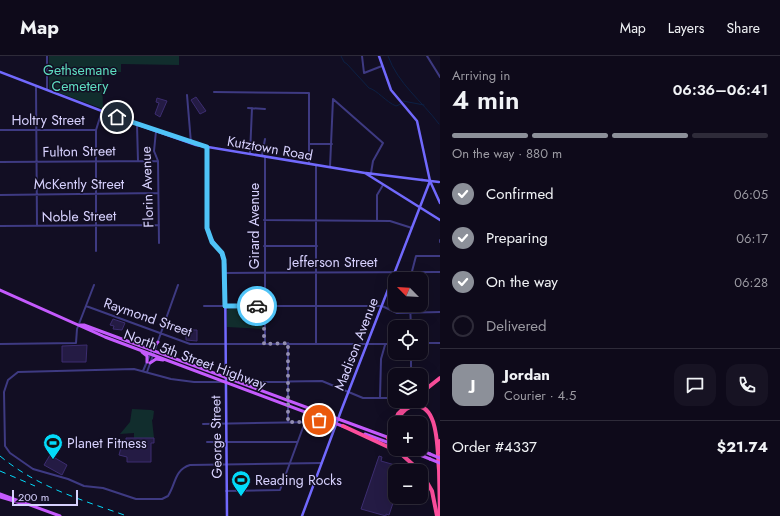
<!DOCTYPE html>
<meta charset="utf-8">
<style>
:root{--surface:#0e0a1a;--page:#171323;--text:#f1f3f6;--muted:#9b9aa2;--line:#2e2b39;--accent:#8c9099}
body{margin:0;font-family:Jost,sans-serif;background:var(--page);color:var(--text);height:100vh;display:flex;flex-direction:column;font-size:15px;white-space:nowrap}
*{box-sizing:border-box;margin:0}
p{font-size:13px;color:var(--muted)}
.icon{flex:none;width:22px;height:22px;fill:none;stroke:currentColor;stroke-width:2;stroke-linecap:round;stroke-linejoin:round}
.map{position:relative;flex:1;overflow:hidden}
.details{display:flex;flex-direction:column;background:var(--surface);width:340px}
.details>*{flex:none}
.needle{width:26px;rotate:294deg}
.tools{position:absolute;left:388px;top:216px;display:grid;gap:8px}
.tools a{display:grid;place-items:center;width:40px;height:40px;border-radius:8px;background:var(--surface);box-shadow:0 4px 16px #0002,0 0 0 1px var(--line);font-size:20px}
.scale{position:absolute;left:12px;bottom:10px;width:66px;box-sizing:border-box;padding-left:4px;border:2px solid #d7d1fe;border-top:0;font-size:11px;line-height:14px;white-space:nowrap;color:#d7d1fe;-webkit-text-stroke:3px #120e23;paint-order:stroke}
.pin{position:absolute;display:grid;place-items:center;width:34px;height:34px;color:#fff;margin:-17px;border:2px solid #fff;border-radius:50%;box-shadow:0 1px 4px #0007}
.courier{position:absolute;display:grid;place-items:center;width:40px;height:40px;margin:-20px;border:3px solid #4fc3f7;border-radius:50%;background:#fff;color:#222;box-shadow:0 1px 5px #0007}
.overview em{font-style:normal;font-weight:600}
.overview div{display:flex;flex-direction:column-reverse}
.overview{display:flex;align-items:center;justify-content:space-between;height:68px;padding:0 12px}
h1{font-size:26px;font-weight:600;line-height:30px}
.bar{display:grid;grid-template-columns:repeat(4,1fr);gap:6px 4px;align-content:center;height:48px;padding:0 12px}
.bar i{height:5px;border-radius:3px;background:var(--line)}
.bar .active{background:var(--accent)}
.bar p{grid-column:span 4}
.line{display:flex;align-items:center;gap:10px;padding:0 12px;border-top:1px solid var(--line)}
.line div{flex:1}
.round{display:grid;place-items:center;flex:none;width:42px;height:42px;border-radius:12px;background:var(--page)}
ol{padding:0 12px;list-style:none}
li{display:flex;align-items:center;gap:12px;height:44px}
li p{margin-inline-start:auto}
li .icon{padding:4px;border-radius:50%;background:var(--accent);color:#fff;stroke-width:4}
li:last-child{color:var(--muted)}
li i{width:22px;height:22px;border:2px solid var(--line);border-radius:50%}
header{display:flex;align-items:center;gap:24px;box-sizing:border-box;height:56px;padding:0 20px;background:var(--surface);border-bottom:1px solid var(--line)}
header strong{font-size:19px}
nav{display:flex;gap:22px;margin-inline-start:auto;font-size:14px}
main{display:flex;flex:1;min-height:0}
.map>svg:first-child{display:block}
.green{fill:#112d2d}
.lines{fill:none;stroke-linecap:round;stroke-linejoin:round}
.stream{stroke:#0c2044;stroke-width:1}
.building{fill:#241b44;stroke:#3c2d70}
.street{stroke:#3e3a82;stroke-width:2}
.secondary{stroke:#7169fd;stroke-width:2.5}
.primary{stroke:#c45afd;stroke-width:3}
.highway{stroke:#fd4e9d;stroke-width:4}
.rail{stroke:#03daf9;stroke-width:1;stroke-dasharray:6 5;stroke-linecap:butt}
.secondary-bridge{stroke:#7169fd;stroke-width:2.5}
.primary-bridge{stroke:#c45afd;stroke-width:3}
.done{stroke:#928db1;stroke-width:4;stroke-dasharray:0 7.2}
.route{stroke:#4fc3f7;stroke-width:5}
.labels{text-anchor:middle;dominant-baseline:central;stroke-width:3;stroke-linejoin:round;paint-order:stroke}
.park-label{font-size:14px;fill:#5edec1;stroke:#120e23}
.street-label{font-size:14px;fill:#d7d1fe;stroke:#120e23}
.poi-label{font-size:14px;fill:#d7d1fe;stroke:#120e23;text-anchor:start}
</style>
<header>
<strong>Map</strong>
<nav><a>Map</a><a>Layers</a><a>Share</a></nav>
</header>
<main>
<div class="map">
<svg width="440" height="460" viewBox="0 0 440 460">
<rect width="100%" height="100%" fill="#120e23"/>
<path class="green" d="M49,0H179V9L121,8V16H102L103,53L49,33Z
M229,253H262L263,273L227,271V254Z
M132,353L151,354L154,355L153,363L152,364L154,382H134V377L120,378L130,366Z"/>
<g class="lines">
<path class="stream" d="M341,0L344,6L347,8L369,32C377,34 386,46 396,50L401,48
M388,0C398,28 422,45 439,68
M403,45L424,49"/>
</g>
<path class="building" d="M196,41L206,55L200,58L191,44Z
M157,42L167,45L160,61L155,58L159,47L156,46Z
M113,263L125,267L122,274L113,273L114,270L110,269Z
M186,274H197V285L186,284Z
M87,289L86,306H62V290Z
M126,382H154V387H151V406H127V401L119,399L122,388L126,386Z
M50,399L67,409L62,419L44,409Z
M379,400L382,401L381,405L395,409L394,412L398,413L395,415V441L389,459L386,458V460L361,453Z"/>
<g class="lines">
<path class="street" d="M47,0V34
M362,0L364,17L382,10
M427,0L440,21
M36,31L37,170
M214,36L309,37V108
M187,39L191,87
M248,52L265,53
M137,69L138,105
M0,74H96
M156,75L154,95L158,105L159,187
M309,88H332
M250,98L252,52
M262,100L265,83
M0,106L158,105
M316,110V287
M330,111L333,43L383,87L373,105L371,117
M0,139L158,137
M264,164L390,165L412,172
M377,165V139L383,129
M0,170L159,169
M440,184V186
M264,190H317
M96,195V74L102,55
M225,217L440,216
M410,223L416,200H440
M410,249L411,271
M86,250L190,288H395
M204,250H382L397,257L440,256
M288,287V366
M421,287H440
M0,288L76,287L77,273L94,229
M265,288V101
M411,297V319
M143,315L152,294
M147,316L178,229
M223,326H194L171,323L134,313L18,316L8,324L4,336L5,390L10,397L33,413L68,423L84,430L103,432L136,443H162L168,440C176,428 174,414 190,409L322,407
M249,330L252,326L322,325L363,342H395
M380,342L381,303L385,289
M203,368L316,366L321,362
M207,386H297
M226,435L280,434L305,366"/>
<path class="secondary" d="M379,0L391,34L417,65L430,125L440,147
M0,16L133,67L196,89L365,117L440,164
M207,91V172C210,186 223,194 225,208L227,460
M366,117L422,124
M302,460L341,355L430,125"/>
<path class="primary" d="M0,234L105,281L345,371
M80,269H84L395,384
M148,292L153,291L158,286
M142,296L147,300V306
M150,307L156,303L163,304
M365,378L395,389
M405,393L430,403
M418,393L430,398
M0,438L60,460
M0,441L24,448"/>
<path class="highway" d="M421,337L440,322
M397,367C399,360 403,354 410,351C440,342 437,397 439,414
M343,370L399,396L420,415
M388,382L398,358L411,345
M439,397L440,385
M439,413L440,460
M421,416L432,435L437,460"/>
<path class="rail" d="M0,400C37,431 82,444 127,460
M0,415L35,430"/>
<path class="secondary-bridge" d="M422,124L439,126"/>
<path class="primary-bridge" d="M430,398L440,402
M430,403L440,407"/>
</g>
<g class="lines">
<path class="done" d="M257,250L264,251V288L288,287V366H316L319,364"/>
<path class="route" d="M117,61L207,91V172L212,186L222,197L224,204L225,250H257"/>
</g>
<defs>
<g id="stadium-pin" transform="scale(1)"><path d="M0 17L-7.5 6A9.5 9.5 0 1 1 7.5 6Z" fill="#03daf9" stroke="#120e23"/><path d="M0-5a6.5 5 0 1 0 0 10a6.5 5 0 1 0 0-10ZM-3.5-1.8h7v3.6h-7Z" fill="#111"/></g>
</defs>
<g fill-rule="evenodd">
<use href="#stadium-pin" x="53" y="387"/>
<use href="#stadium-pin" x="241" y="424"/>
</g>
<g class="labels">
<g class="park-label">
<text x="80" y="14">Gethsemane<tspan x="80" dy="16">Cemetery</tspan></text>
</g>
<g class="street-label">
<text x="48" y="64">Holtry Street</text>
<text transform="translate(270 92) rotate(10)">Kutztown Road</text>
<text transform="translate(79 95) rotate(-1)">Fulton Street</text>
<text x="79" y="128">McKently Street</text>
<text transform="translate(147 131) rotate(-92)">Florin Avenue</text>
<text transform="translate(79 160) rotate(-1)">Noble Street</text>
<text transform="translate(254 170) rotate(-90)">Girard Avenue</text>
<text x="333" y="206">Jefferson Street</text>
<text transform="translate(148 261) rotate(19)">Raymond Street</text>
<text transform="translate(356 288) rotate(-69)">Madison Avenue</text>
<text transform="translate(195 303) rotate(20)">North 5th Street Highway</text>
<text transform="translate(216 381) rotate(-91)">George Street</text>
</g>
<g class="poi-label">
<text x="67" y="387">Planet Fitness</text>
<text x="255" y="424">Reading Rocks</text>
</g>
</g>
</svg>
<div class="tools">
<a><svg class="needle" viewBox="-14 -14 28 28"><path d="M0-13l5 13h-10z" fill="#e53935"/><path d="M0 13l5-13h-10z" fill="#9b9aa2"/></svg></a>
<a><svg class="icon" aria-label="locate" viewBox="0 0 24 24"><circle cx="12" cy="12" r="6"/><path d="M12 2v4M12 18v4M2 12h4M18 12h4"/></svg></a>
<a><svg class="icon" aria-label="layers" viewBox="0 0 24 24"><path d="M12 4l9 5-9 5-9-5zM3 14l9 5 9-5"/></svg></a>
<a>+</a>
<a>−</a>
</div>
<div class="scale">200 m</div>
<div class="pin" style="left:319px;top:364px;background:#ea580c"><svg class="icon" aria-label="bag" viewBox="0 0 24 24"><path d="M5 8h14l-1 12H6zM9 8a3 3 0 0 1 6 0"/></svg></div>
<div class="pin" style="left:117px;top:61px;background:#1f2937"><svg class="icon" aria-label="home" viewBox="0 0 24 24"><path d="M3 11l9-7 9 7M6 9v11h12V9"/></svg></div>
<div class="courier" style="left:257px;top:250px"><svg class="icon" aria-label="car" viewBox="0 0 24 24"><path d="M5 17H2v-5l4-1 3-4h7l3 4 3 1v5h-3M9 17h6M6 11h13"/><circle cx="7" cy="17" r="2"/><circle cx="17" cy="17" r="2"/></svg></div>
</div>
<section class="details">
<div class="overview"><div><h1>4 min</h1><p>Arriving in</p></div><em>06:36–06:41</em></div>
<div class="bar"><i class="active"></i><i class="active"></i><i class="active"></i><i></i><p>On the way · 880 m</p></div>
<ol>
<li><svg class="icon" aria-label="check" viewBox="0 0 24 24"><path d="M5 12l5 5 9-10"/></svg>Confirmed<p>06:05</p></li>
<li><svg class="icon" aria-label="check" viewBox="0 0 24 24"><path d="M5 12l5 5 9-10"/></svg>Preparing<p>06:17</p></li>
<li><svg class="icon" aria-label="check" viewBox="0 0 24 24"><path d="M5 12l5 5 9-10"/></svg>On the way<p>06:28</p></li>
<li><i></i>Delivered</li>
</ol>
<div class="line" style="height:72px"><b class="round" style="background:var(--accent);color:#fff">J</b><div><b>Jordan</b><p>Courier · 4.5</p></div><a class="round"><svg class="icon" aria-label="chat" viewBox="0 0 24 24"><path d="M4 5h16v11H9l-5 4z"/></svg></a><a class="round"><svg class="icon" aria-label="phone" viewBox="0 0 24 24"><path d="M5 4h4l2 5-3 2q2 4 5 5l2-3 5 2v4C11 20 4 13 5 4z"/></svg></a></div>
<div class="line" style="height:52px"><div>Order #4337</div><b>$21.74</b></div>
</section>
</main>
